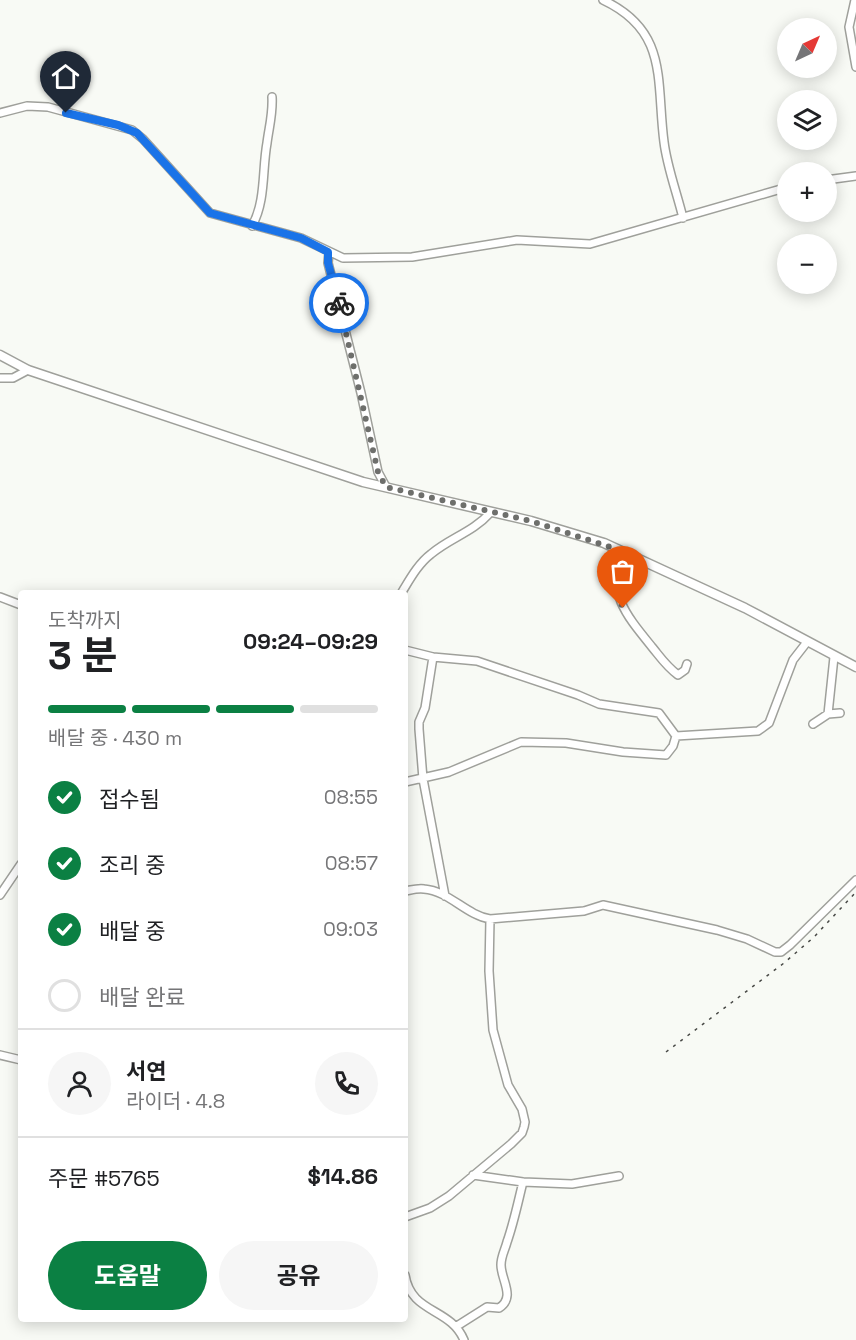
<!DOCTYPE html>
<html lang="ko">
<meta charset="utf-8">
<style>
:root{--surface:#fff;--page:#f6f6f6;--text:#202124;--muted:#757577;--line:#e0e0e0;--accent:#0b8043}
body{margin:0;font-family:"Space Grotesk","Noto Sans KR",sans-serif;background:var(--page);color:var(--text);height:100vh;display:flex;flex-direction:column;font-size:22px;white-space:nowrap}
*{box-sizing:border-box;margin:0}
p{font-size:20px;color:var(--muted)}
.icon{flex:none;width:33px;height:33px;fill:none;stroke:currentColor;stroke-width:2;stroke-linecap:round;stroke-linejoin:round}
.map{position:relative;flex:1;overflow:hidden}
.panel{position:absolute;left:18px;top:590px;width:390px;height:732px;display:flex;flex-direction:column;background:var(--surface);border-radius:6px;box-shadow:0 3px 15px #0003}
.panel>*{flex:none}
.needle{width:39px;rotate:44deg}
.buttons{position:absolute;left:777px;top:18px;display:grid;gap:12px}
.buttons a{display:grid;place-items:center;width:60px;height:60px;border-radius:50%;background:var(--surface);box-shadow:0 3px 15px #0003;font-size:30px}
.pin{position:absolute;display:grid;place-items:center;width:51px;height:51px;color:#fff;margin:-62px -26px;border-radius:50% 50% 50% 0;rotate:-45deg;box-shadow:0 0 6px #0007}
.pin .icon{rotate:45deg}
.courier{position:absolute;display:grid;place-items:center;width:60px;height:60px;margin:-30px;border:4px solid #1a73e8;border-radius:50%;background:#fff;color:#222;box-shadow:0 2px 8px #0007}
.overview em{font-style:normal;font-weight:700}
.overview div{display:flex;flex-direction:column-reverse}
.overview{display:flex;align-items:center;justify-content:space-between;height:102px;padding:0 30px}
h1{font-size:39px;font-weight:700;line-height:45px}
.bar{display:grid;grid-template-columns:repeat(4,1fr);gap:9px 6px;align-content:center;height:72px;padding:0 30px}
.bar i{height:8px;border-radius:4px;background:var(--line)}
.bar .selected{background:var(--accent)}
.bar p{grid-column:span 4}
.line{display:flex;align-items:center;gap:15px;padding:0 30px;border-top:2px solid var(--line)}
.line div{flex:1}
.round{display:grid;place-items:center;flex:none;width:63px;height:63px;border-radius:32px;background:var(--page)}
ol{padding:0 30px;list-style:none}
li{display:flex;align-items:center;gap:18px;height:66px}
li p{margin-inline-start:auto}
li .icon{padding:6px;border-radius:50%;background:var(--accent);color:#fff;stroke-width:4}
li:last-child{color:var(--muted)}
li i{width:33px;height:33px;border:3px solid var(--line);border-radius:50%}
.primary-button{display:flex;gap:12px;margin-top:auto;padding:12px 30px}
.primary-button a{flex:1;height:69px;border-radius:36px;background:var(--accent);color:#fff;font-size:24px;font-weight:700;line-height:69px;text-align:center}
.primary-button a+a{background:var(--page);color:var(--text)}
.map>svg:first-child{display:block}
.lines{fill:none;stroke-linecap:round;stroke-linejoin:round}
.minor-casing{stroke:#9fa09b;stroke-width:10}
.major-casing{stroke:#9fa09b;stroke-width:11}
.minor{stroke:#fff;stroke-width:7}
.major{stroke:#fff;stroke-width:8}
.rail{stroke:#474845;stroke-width:1.5;stroke-dasharray:3 6;stroke-linecap:butt}
.done{stroke:#6e6f6c;stroke-width:6;stroke-dasharray:0 10.8}
.route{stroke:#1a73e8;stroke-width:8}
</style>
<div class="map">
<svg width="856" height="1340" viewBox="0 0 856 1340">
<rect width="100%" height="100%" fill="#f8faf5"/>
<g class="lines">
<g class="minor-casing">
<path id="minor" d="M603,0C669,31 656,81 664,142C667,167 677,193 683,218
M855,0L849,27L856,67
M0,113L27,106L48,107L132,130L143,139L210,213L301,238L343,258L412,257L517,240L590,244L788,187
M826,180L856,176
M252,226C266,201 262,170 267,143C269,127 273,114 272,97
M329,252L328,263L361,393L378,472L386,487
M0,378H13L28,370
M616,549C612,598 622,610 652,647C661,658 666,666 678,675L685,670L687,664
M402,592C410,579 418,564 431,554C450,538 473,532 490,513
M0,597L21,605
M405,650L433,657L477,661L578,695L599,704L659,713L676,736
M433,657L425,708L419,722V729L423,779L445,896
M828,714L840,713
M813,724L828,714L834,657
M676,736L758,731L769,723L793,660L807,642
M405,782L449,772L521,742L566,743L623,752L666,755L673,746L676,736
M405,891C411,890 418,888 424,889C449,891 466,915 490,919L584,911L603,905L717,930L747,939L775,952H781L790,945L856,880
M0,895L21,864
M0,1055L21,1060
M473,1175L523,1182L572,1184L619,1176
M405,1217L430,1208L449,1196L511,1144L522,1133L524,1127L525,1122L522,1109L508,1085L493,1030L489,971L490,919
M405,1275C411,1314 450,1307 464,1340
M457,1326L487,1307L499,1308C516,1297 501,1280 501,1265C501,1256 505,1250 507,1242C514,1222 518,1202 523,1182"/>
</g>
<g class="major-casing">
<path id="major" d="M0,355L28,370L363,482L531,521L604,543L745,608L856,667"/>
</g>
<use href="#minor" class="minor"/>
<use href="#major" class="major"/>
<path class="rail" d="M666,1052L784,963L814,937L856,892"/>
</g>
<g class="lines">
<path class="done" d="M339,303L378,472L386,487L531,521L616,549L615,589L623,608"/>
<path class="route" d="M66,113L118,125L137,133L210,213L301,238L328,252V263L339,303"/>
</g>
</svg>
<div class="buttons">
<a><svg class="needle" viewBox="-14 -14 28 28"><path d="M0-13l5 13h-10z" fill="#e53935"/><path d="M0 13l5-13h-10z" fill="#757577"/></svg></a>
<a><svg class="icon" aria-label="layers" viewBox="0 0 24 24"><path d="M12 4l9 5-9 5-9-5zM3 14l9 5 9-5"/></svg></a>
<a>+</a>
<a>−</a>
</div>
<div class="pin" style="left:623px;top:608px;background:#ea580c"><svg class="icon" aria-label="bag" viewBox="0 0 24 24"><path d="M5 8h14l-1 12H6zM9 8a3 3 0 0 1 6 0"/></svg></div>
<div class="pin" style="left:66px;top:113px;background:#1f2937"><svg class="icon" aria-label="home" viewBox="0 0 24 24"><path d="M3 11l9-7 9 7M6 9v11h12V9"/></svg></div>
<div class="courier" style="left:339px;top:303px"><svg class="icon" aria-label="bike" viewBox="0 0 24 24"><circle cx="6" cy="16" r="4"/><circle cx="18" cy="16" r="4"/><path d="M6 16l4-8h5l3 8M10 8l3 8H6M13 5h3"/></svg></div>
<section class="panel">
<div class="overview"><div><h1>3 분</h1><p>도착까지</p></div><em>09:24–09:29</em></div>
<div class="bar"><i class="selected"></i><i class="selected"></i><i class="selected"></i><i></i><p>배달 중 · 430 m</p></div>
<ol>
<li><svg class="icon" aria-label="check" viewBox="0 0 24 24"><path d="M5 12l5 5 9-10"/></svg>접수됨<p>08:55</p></li>
<li><svg class="icon" aria-label="check" viewBox="0 0 24 24"><path d="M5 12l5 5 9-10"/></svg>조리 중<p>08:57</p></li>
<li><svg class="icon" aria-label="check" viewBox="0 0 24 24"><path d="M5 12l5 5 9-10"/></svg>배달 중<p>09:03</p></li>
<li><i></i>배달 완료</li>
</ol>
<div class="line" style="height:108px"><a class="round"><svg class="icon" aria-label="person" viewBox="0 0 24 24"><circle cx="12" cy="8" r="4"/><path d="M4 21q1-7 8-7t8 7"/></svg></a><div><b>서연</b><p>라이더 · 4.8</p></div><a class="round"><svg class="icon" aria-label="phone" viewBox="0 0 24 24"><path d="M5 4h4l2 5-3 2q2 4 5 5l2-3 5 2v4C11 20 4 13 5 4z"/></svg></a></div>
<div class="line" style="height:78px"><div>주문 #5765</div><b>$14.86</b></div>
<div class="primary-button"><a>도움말</a><a>공유</a></div>
</section>
</div>
